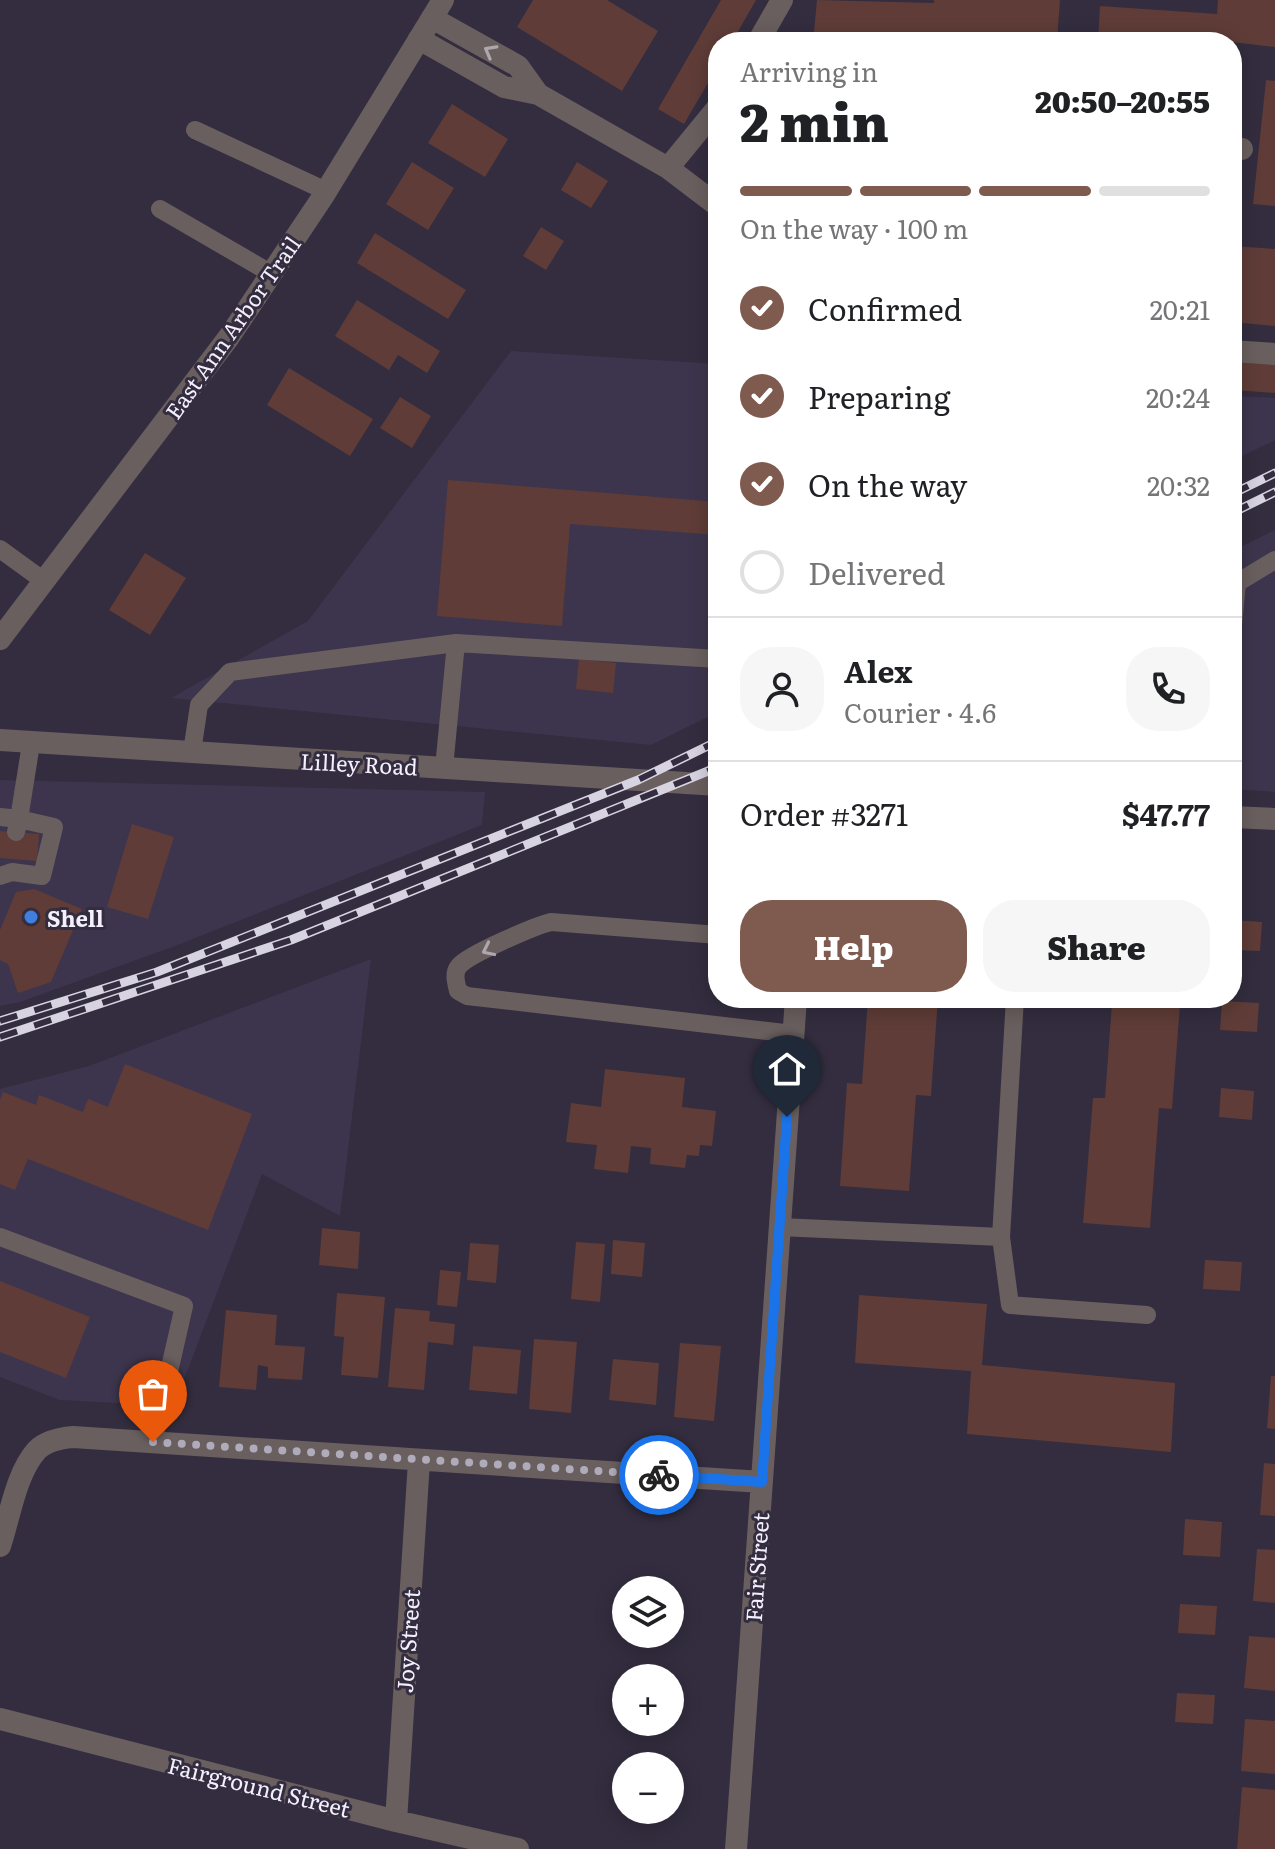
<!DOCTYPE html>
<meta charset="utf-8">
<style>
:root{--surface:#fff;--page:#f6f6f6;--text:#202124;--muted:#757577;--line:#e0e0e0;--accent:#7f5a4f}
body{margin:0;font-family:Literata,serif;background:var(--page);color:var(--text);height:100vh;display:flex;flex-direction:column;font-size:30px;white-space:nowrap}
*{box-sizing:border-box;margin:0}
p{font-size:26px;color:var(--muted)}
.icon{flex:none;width:44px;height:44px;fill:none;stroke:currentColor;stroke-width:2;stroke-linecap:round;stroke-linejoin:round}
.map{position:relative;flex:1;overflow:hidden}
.sheet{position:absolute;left:708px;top:32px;width:534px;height:976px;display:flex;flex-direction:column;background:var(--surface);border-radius:32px;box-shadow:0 4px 20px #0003}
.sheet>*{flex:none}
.buttons{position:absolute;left:612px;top:1576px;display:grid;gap:16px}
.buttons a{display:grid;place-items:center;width:72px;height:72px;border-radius:50%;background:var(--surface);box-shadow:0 4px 20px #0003;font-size:40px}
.pin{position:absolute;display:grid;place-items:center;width:68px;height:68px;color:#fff;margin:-82px -34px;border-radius:50% 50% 50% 0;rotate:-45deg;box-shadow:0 0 8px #0007}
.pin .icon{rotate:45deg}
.courier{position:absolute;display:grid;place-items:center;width:80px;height:80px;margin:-40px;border:6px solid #1a73e8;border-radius:50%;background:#fff;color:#222;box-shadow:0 2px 10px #0007}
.overview em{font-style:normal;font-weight:800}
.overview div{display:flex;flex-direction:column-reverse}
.overview{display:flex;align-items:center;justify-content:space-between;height:136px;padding:0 32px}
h1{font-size:52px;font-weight:800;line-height:60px}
.bar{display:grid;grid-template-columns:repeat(4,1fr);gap:12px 8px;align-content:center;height:96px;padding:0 32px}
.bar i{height:10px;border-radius:6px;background:var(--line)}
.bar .selected{background:var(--accent)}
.bar p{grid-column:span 4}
.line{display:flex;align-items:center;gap:20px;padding:0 32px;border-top:2px solid var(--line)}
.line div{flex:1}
.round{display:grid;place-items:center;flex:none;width:84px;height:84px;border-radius:32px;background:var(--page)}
ol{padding:0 32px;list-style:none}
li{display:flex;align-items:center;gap:24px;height:88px}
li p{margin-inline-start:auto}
li .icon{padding:8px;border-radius:50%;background:var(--accent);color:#fff;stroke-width:4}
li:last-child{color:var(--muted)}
li i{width:44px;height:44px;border:4px solid var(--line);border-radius:50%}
.action{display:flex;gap:16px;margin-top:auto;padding:16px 32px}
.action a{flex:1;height:92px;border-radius:32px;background:var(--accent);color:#fff;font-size:32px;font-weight:800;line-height:92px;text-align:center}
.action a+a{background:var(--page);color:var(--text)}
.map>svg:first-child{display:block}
.built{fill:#3d354d}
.building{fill:#5f3c37}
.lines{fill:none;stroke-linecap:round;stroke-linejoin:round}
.service{stroke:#6a5f5f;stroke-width:18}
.minor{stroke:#6a5f5f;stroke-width:22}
.tertiary{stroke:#6a5f5f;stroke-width:22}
.rail-casing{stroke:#d8d3e1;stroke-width:9}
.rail{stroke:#332d3f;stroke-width:6;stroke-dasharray:18;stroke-linecap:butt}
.oneway{stroke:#aea7ae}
.done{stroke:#b0abba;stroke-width:8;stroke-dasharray:0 14.4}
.route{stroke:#1a73e8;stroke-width:10}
.shop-dot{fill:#3f7fe0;stroke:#332d3f;stroke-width:3}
.labels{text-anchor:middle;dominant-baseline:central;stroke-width:6;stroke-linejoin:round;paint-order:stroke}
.street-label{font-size:22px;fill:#f3effc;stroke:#332d3f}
.poi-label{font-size:22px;font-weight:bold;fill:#f3effc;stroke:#332d3f;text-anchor:start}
</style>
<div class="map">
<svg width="1275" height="1849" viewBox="0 0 1275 1849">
<rect width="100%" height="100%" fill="#332d3f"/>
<path class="built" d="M511,351L718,364V712L651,745L171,698L308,621Z
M1232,396L1275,398V440L1232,461Z
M1275,530V792L1232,789V551Z
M0,780L485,792L482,825L175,946L20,1002L0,1006Z
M371,959L340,1216L262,1174L174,1406L60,1400L0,1377V1089L89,1066Z"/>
<path class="building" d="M533,0H607L658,31L622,91L517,27Z
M721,0H756L732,42H718V66L684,124L658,109Z
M817,0L934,3V0H1060L1057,41L940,32L939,42H813Z
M1218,0H1275V47L1232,42H1098L1100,6L1217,14Z
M1266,80L1275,81V206L1253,204Z
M452,104L508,139L485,177L428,143Z
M412,162L454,188L428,230L386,204Z
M577,162L608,181L591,208L561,190Z
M541,227L564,241L546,270L523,256Z
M375,233L466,290L448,319L357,263Z
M1232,246L1275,249V326L1232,322Z
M357,300L440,351L427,373L398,355L389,370L335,336Z
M1232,361L1275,364V393L1232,390Z
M289,368L373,419L350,456L267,405Z
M400,397L431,416L412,448L380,428Z
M448,480L718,502V535L570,524L562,626L437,616Z
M145,553L186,578L150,635L109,610Z
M579,659L616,663L613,693L576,689Z
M132,824L174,837L148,919L107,907Z
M0,831L39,834L37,861L0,858Z
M34,889L82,909L51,982L18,993L8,964L0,960V930L16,892Z
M1232,920L1262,922L1260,951L1232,950Z
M868,998H938L931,1096L916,1095L909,1191L840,1186L847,1083L862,1084Z
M1097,998H1166L1165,1003L1180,1005L1172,1109L1159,1108L1150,1228L1083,1223L1093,1098H1105L1112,1003L1097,1002Z
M1222,1001L1259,1003L1257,1032L1220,1030Z
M125,1064L252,1114L208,1230L28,1159L15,1190L0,1184V1100L3,1092L36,1105L39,1095L83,1112L88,1099L108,1107Z
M605,1069L685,1078L682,1107L716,1111L712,1146L700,1145L699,1156L687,1155L685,1168L650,1164L651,1148L631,1146L628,1173L594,1169L597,1145L566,1142L571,1103L601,1107Z
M1221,1088L1254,1091L1252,1120L1219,1117Z
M322,1228L360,1232L358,1269L319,1265Z
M613,1240L645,1243L642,1277L611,1274Z
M576,1242L605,1244L600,1302L571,1299Z
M470,1243L499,1245L496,1283L467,1280Z
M1205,1260L1242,1262L1240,1291L1203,1289Z
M440,1270L461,1272L457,1307L437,1305Z
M0,1281L90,1317L66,1378L0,1352Z
M337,1293L385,1297L378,1378L341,1375L344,1337L334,1336Z
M859,1295L987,1304L982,1365L1175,1383L1171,1452L967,1434L971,1371L855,1363Z
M395,1308L430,1311L429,1321L455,1324L453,1345L428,1342L424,1390L388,1387Z
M226,1310L277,1315L275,1345L305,1347L302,1380L268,1378V1367L258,1365L256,1390L219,1387Z
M534,1339L577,1342L571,1413L529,1409Z
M680,1343L721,1346L714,1421L674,1417Z
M473,1346L521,1350L517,1394L469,1390Z
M613,1359L659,1363L656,1405L609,1400Z
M1271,1376H1275V1429L1267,1428Z
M1264,1463L1275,1464V1516L1260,1515Z
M1185,1519L1222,1522L1220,1557L1183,1555Z
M1257,1549L1275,1550V1603L1253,1601Z
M1180,1604L1217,1606L1215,1635L1178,1633Z
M1249,1636L1275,1638V1691L1244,1688Z
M1177,1693L1215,1695L1213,1724L1175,1722Z
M1245,1719L1275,1721V1774L1241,1771Z
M1242,1787L1275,1790V1849H1237Z"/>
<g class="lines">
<path class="service" d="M195,130L326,191
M160,209L272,274
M0,549L44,581
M1232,635L1237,583L1275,560
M192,752L199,705L230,672L456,643
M444,768L456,643L718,659
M0,817L19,819L31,744
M0,876L12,872L42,876L54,827L19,819L16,832
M718,935L551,922C535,926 469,954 459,966C453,973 456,982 458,991L467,996L793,1034
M780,1227L1001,1237L1015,998
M0,1237L184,1306L153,1442
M1001,1237L1010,1305L1147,1315"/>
<path class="minor" d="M432,18L518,66L538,94
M419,39L504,87L538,94L668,168L718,206
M758,42L782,0
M1232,148L1242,149
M668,168L718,107
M1232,351L1275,354
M0,1546C10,1516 16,1473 37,1450C46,1441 61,1438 73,1437L762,1482
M0,1719L396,1821L518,1849
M396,1821L419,1461
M736,1849L796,998"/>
<path class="tertiary" d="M0,639L229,337L322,198L443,0
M0,740L718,785
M1232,817L1275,819"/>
<g class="rail-casing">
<path id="rail" d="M1232,494L1275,473
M1232,513L1275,492
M0,1021L157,972L638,780L718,741
M0,1037L291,940L718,767"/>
</g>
<use href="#rail" class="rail"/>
</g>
<defs><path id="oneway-chevron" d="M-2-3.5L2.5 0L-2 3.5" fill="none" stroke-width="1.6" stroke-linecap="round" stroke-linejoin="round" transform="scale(2)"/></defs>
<g class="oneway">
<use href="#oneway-chevron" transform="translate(490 51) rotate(-151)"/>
<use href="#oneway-chevron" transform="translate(488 950) rotate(154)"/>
</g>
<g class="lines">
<path class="done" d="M153,1442L659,1475"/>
<path class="route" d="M659,1475L762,1482L787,1117"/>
</g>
<circle class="shop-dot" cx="31" cy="917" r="8"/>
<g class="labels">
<g class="street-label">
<text transform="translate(232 327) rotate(-55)">East Ann Arbor Trail</text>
<text transform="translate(359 763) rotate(3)">Lilley Road</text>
<text transform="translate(756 1567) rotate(-86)">Fair Street</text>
<text transform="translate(407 1641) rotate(-86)">Joy Street</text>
<text transform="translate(259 1786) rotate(14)">Fairground Street</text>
</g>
<g class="poi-label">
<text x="47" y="917">Shell</text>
</g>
</g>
</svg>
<div class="buttons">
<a><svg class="icon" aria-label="layers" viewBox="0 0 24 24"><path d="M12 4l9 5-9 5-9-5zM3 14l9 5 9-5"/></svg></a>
<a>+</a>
<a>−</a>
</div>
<div class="pin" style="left:153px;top:1442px;background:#ea580c"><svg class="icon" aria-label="bag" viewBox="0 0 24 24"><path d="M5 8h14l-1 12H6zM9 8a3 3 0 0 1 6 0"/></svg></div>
<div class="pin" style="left:787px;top:1117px;background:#1f2937"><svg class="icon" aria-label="home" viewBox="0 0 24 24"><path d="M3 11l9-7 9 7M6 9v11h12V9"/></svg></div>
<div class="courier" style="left:659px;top:1475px"><svg class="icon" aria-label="bike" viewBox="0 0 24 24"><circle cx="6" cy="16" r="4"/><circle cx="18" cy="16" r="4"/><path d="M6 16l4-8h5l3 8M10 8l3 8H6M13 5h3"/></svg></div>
<section class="sheet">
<div class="overview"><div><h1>2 min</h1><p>Arriving in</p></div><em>20:50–20:55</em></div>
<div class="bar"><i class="selected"></i><i class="selected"></i><i class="selected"></i><i></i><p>On the way · 100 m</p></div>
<ol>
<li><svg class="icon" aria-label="check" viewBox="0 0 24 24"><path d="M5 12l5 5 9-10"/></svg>Confirmed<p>20:21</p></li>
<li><svg class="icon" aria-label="check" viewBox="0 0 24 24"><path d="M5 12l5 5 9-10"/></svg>Preparing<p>20:24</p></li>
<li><svg class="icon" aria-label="check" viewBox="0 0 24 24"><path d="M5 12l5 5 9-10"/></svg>On the way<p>20:32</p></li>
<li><i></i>Delivered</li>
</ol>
<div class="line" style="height:144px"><a class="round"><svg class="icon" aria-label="person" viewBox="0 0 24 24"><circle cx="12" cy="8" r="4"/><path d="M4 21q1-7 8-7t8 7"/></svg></a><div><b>Alex</b><p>Courier · 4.6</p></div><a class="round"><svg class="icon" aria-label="phone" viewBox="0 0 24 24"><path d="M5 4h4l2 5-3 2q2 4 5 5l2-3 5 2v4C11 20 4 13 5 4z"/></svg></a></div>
<div class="line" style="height:104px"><div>Order #3271</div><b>$47.77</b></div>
<div class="action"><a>Help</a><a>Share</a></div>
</section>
</div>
